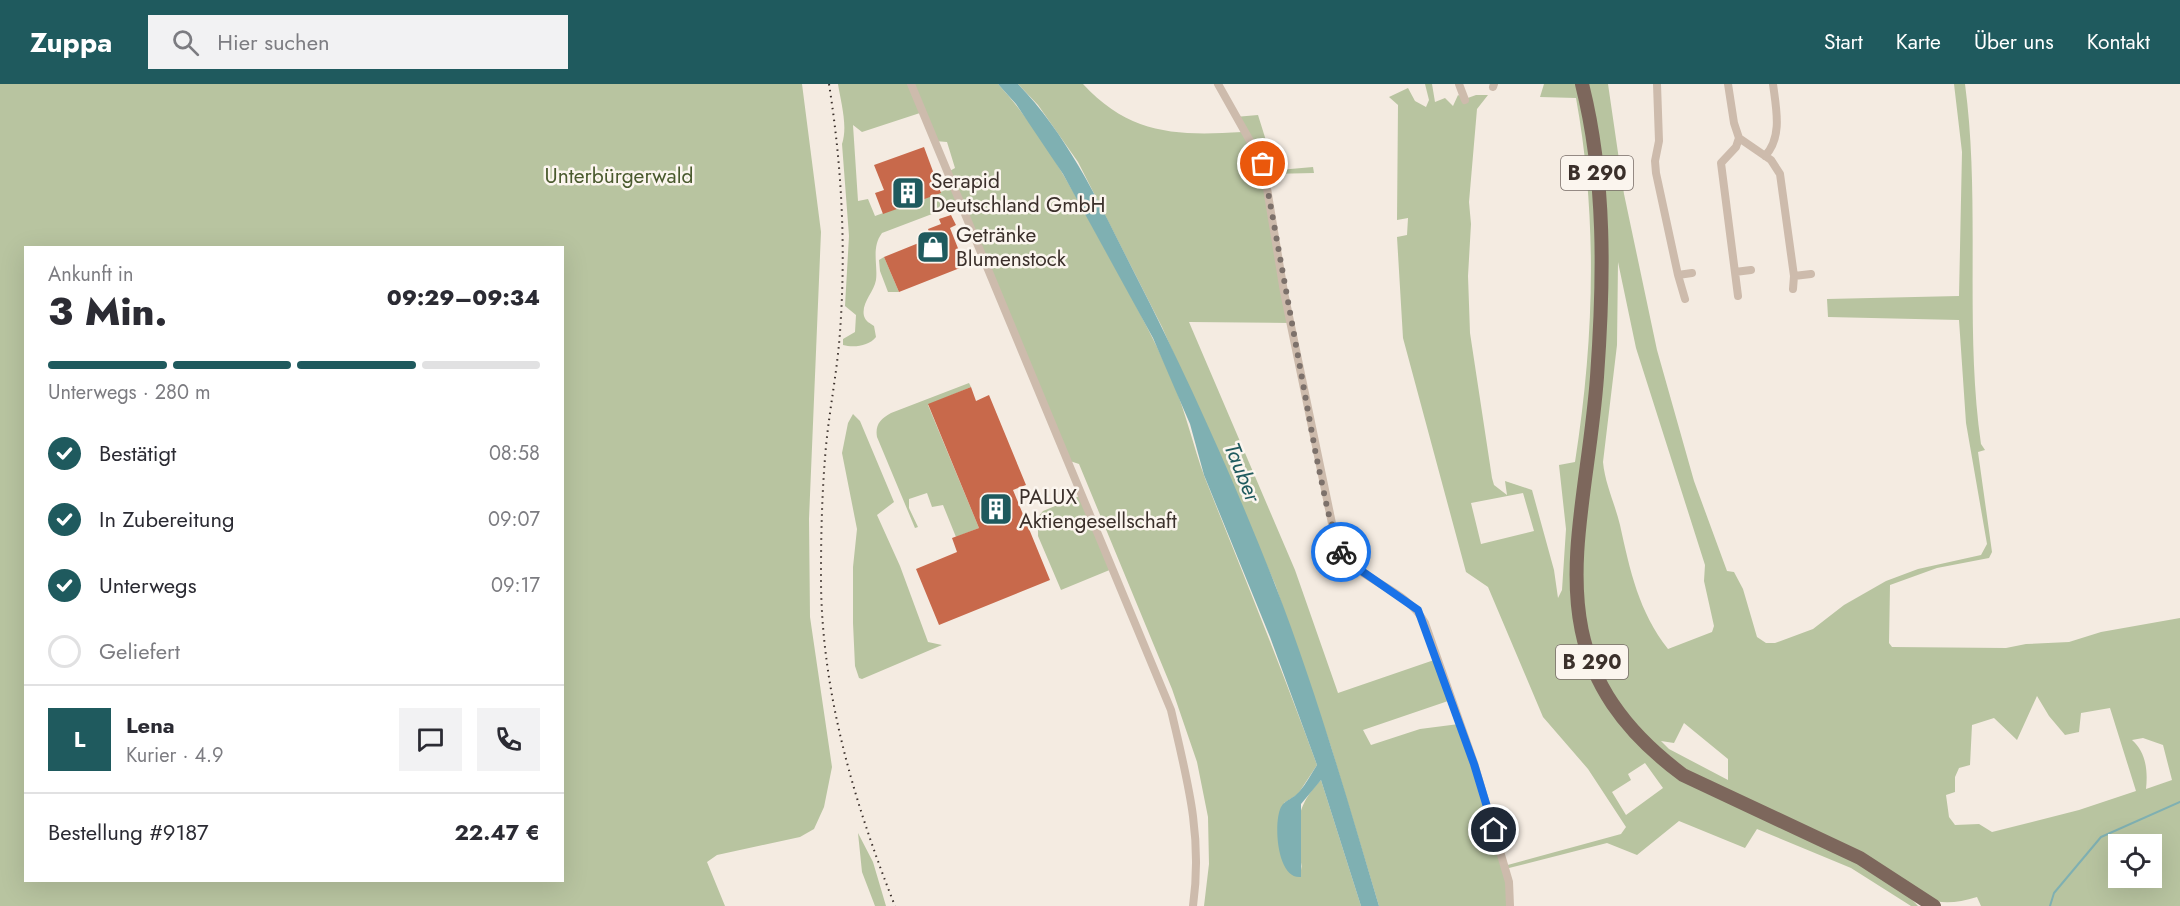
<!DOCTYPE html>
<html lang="de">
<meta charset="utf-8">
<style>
:root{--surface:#fff;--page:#f2f2f3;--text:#2b2b33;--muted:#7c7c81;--line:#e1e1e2;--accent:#1f5a5e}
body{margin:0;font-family:Jost,sans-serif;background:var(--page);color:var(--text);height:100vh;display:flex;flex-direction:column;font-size:22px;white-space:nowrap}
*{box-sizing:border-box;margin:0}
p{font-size:20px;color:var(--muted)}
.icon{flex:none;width:33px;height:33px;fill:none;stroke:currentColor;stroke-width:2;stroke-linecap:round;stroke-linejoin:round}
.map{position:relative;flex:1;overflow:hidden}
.sheet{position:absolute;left:24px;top:162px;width:540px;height:636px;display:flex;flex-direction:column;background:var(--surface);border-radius:0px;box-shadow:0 6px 24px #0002}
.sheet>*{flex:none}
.controls{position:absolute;left:2108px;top:750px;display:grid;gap:12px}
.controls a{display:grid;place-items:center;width:54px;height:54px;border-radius:0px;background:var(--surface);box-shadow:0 6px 24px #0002;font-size:30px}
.pin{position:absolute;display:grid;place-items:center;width:51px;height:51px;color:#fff;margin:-26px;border:3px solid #fff;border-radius:50%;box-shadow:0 2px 6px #0007}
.courier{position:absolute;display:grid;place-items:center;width:60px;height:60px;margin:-30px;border:4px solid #1a73e8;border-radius:50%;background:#fff;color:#222;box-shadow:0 2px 8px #0007}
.overview em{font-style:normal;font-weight:800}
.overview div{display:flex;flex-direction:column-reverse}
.overview{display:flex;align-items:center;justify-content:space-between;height:102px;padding:0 24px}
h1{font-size:39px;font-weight:800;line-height:45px}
.bar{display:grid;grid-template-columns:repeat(4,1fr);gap:9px 6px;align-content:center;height:72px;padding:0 24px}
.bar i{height:8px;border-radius:4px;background:var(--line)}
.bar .selected{background:var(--accent)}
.bar p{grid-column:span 4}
.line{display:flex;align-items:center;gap:15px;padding:0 24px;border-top:2px solid var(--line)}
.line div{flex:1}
.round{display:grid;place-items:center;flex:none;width:63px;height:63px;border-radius:0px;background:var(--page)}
ol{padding:0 24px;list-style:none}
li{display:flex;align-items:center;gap:18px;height:66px}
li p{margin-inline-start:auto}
li .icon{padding:6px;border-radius:50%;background:var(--accent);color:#fff;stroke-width:4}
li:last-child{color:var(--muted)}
li i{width:33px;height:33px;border:3px solid var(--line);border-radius:50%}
header{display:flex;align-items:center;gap:36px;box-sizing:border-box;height:84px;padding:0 30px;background:var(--accent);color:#fff}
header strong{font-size:28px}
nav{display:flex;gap:33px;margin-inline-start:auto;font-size:21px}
.search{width:420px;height:54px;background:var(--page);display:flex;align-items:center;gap:15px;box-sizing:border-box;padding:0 21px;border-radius:0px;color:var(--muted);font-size:22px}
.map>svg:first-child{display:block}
.green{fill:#b8c4a0;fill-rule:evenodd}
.water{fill:#7fb0b2}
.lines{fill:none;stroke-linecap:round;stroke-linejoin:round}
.stream{stroke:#7fb0b2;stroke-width:2}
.building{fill:#c8694b}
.street{stroke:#cdbbac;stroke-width:8}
.primary{stroke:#7d675c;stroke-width:14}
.rail{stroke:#3b302b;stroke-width:2;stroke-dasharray:1.5 4.5;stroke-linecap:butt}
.done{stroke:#7c716b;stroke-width:6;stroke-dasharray:0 10.8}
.route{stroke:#1a73e8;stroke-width:8}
.labels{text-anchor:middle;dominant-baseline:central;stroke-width:5;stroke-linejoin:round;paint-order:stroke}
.shield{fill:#fbf5ee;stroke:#756b66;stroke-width:1.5}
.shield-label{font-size:20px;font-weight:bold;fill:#3b302b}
.park-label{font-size:21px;fill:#4a5a2e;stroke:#fbf5ee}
.poi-label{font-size:21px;fill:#3b302b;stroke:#fbf5ee;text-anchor:start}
.water-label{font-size:22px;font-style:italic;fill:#1f5a5e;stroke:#fbf5ee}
</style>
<header>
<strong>Zuppa</strong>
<div class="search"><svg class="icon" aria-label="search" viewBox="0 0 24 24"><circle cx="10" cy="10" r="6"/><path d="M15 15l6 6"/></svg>Hier suchen</div>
<nav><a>Start</a><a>Karte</a><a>Über uns</a><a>Kontakt</a></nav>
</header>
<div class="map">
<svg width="2180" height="822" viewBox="0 0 2180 822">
<rect width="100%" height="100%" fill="#f4ebe1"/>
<path class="green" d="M0,0H802L821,148L809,435L810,533L832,683L824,723L814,745L800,753L717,771L707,778L725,822H0ZM26,164H562V796H26Z
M838,0H998C1043,49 1074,109 1106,167C1129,209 1153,251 1172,296C1186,328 1193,362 1205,394C1243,490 1282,585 1317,681L1298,710L1284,719L1302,786C1297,746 1292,726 1321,696L1361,822H1204L1209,780L1208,733L1197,678L1172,605L1079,380L1067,376L961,119L882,149C871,164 878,180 876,196C874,208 861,219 864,232C866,238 870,239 874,242L876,253C869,262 854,264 843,261V255L855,248L856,231L845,222L849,152L842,60C848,42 841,19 838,0ZM923,28L935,57L947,58L955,84L948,88L954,103L875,132L868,115L858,117L853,41L862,48Z
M1018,0H1083C1130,51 1178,52 1242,48L1235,33L1258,31L1273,79L1279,86L1313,83L1314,89L1265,90L1291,239L1189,238L1295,486L1338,609L1437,575L1451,616L1363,646L1371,661L1420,645L1459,640L1504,782L1621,750L1626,743L1588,685L1543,633L1488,503L1466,488L1403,254L1397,153L1407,151L1408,134L1397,136L1398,21L1389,13L1408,4L1415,17L1426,23L1429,16L1425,0H1432L1435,18L1445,14L1453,22L1458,11L1465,15L1476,11H1488L1477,25L1469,118L1471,140L1468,192L1470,249L1492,394L1494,401L1507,411L1505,397L1532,406L1554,486L1558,514L1562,506L1566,445L1559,381L1575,378C1594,257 1598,135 1576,14L1540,13L1544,0H1608L1624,110L1657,266L1694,397L1727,487L1734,488L1743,505L1757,553L1766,559H1775L1813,545L1844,521L1886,497L1918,485L1981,471L1987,460L1966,339L1959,236L1828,233L1827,215L1959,212L1962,68L1954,0H1965C1981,120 1964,241 1981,360L1985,366L1978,368L1992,468L1989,474L1937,484L1890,501L1889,559L1892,563L2006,564L2026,560L2069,558L2101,548L2180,534V822H1981L1977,813C1948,822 1931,820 1901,804L1918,822H1911L1851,784L1757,745L1745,764L1679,737L1637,771L1607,759L1505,785L1510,822H1379L1331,663L1275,500L1162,243L1078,78L1038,21ZM1618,178L1636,264L1705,481L1704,497L1714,542L1712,548L1668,565C1639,528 1630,487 1620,441C1615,420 1605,400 1603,378L1617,261ZM1523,409L1534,447L1481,460L1471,419ZM2037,612L2049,632L2065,651L2079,648L2081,629L2110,624L2136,707L2079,726L1992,748L1979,740L1955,741L1949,733L1946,711L1955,708V693L1959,684L1970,681L1972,641L1994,634L2017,656ZM1684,639L1728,675V696L1669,665L1661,657L1674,659ZM2143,654L2163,661L2172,696L2146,705C2148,687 2146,668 2132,656ZM1645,679L1663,704L1626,731L1612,708L1631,696L1628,690ZM2118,760H2151V794H2118Z
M884,173L899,208H888L880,187L879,176Z
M969,299L971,303L928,321L979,444L956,453L943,421L932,423L927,409L909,415V424L918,443L915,444L877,353C875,341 880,335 891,329Z
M853,330L860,337L894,418L877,431L900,482L928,558L942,561L862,595L859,594L855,582L853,539V483L857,445L842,369L848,339Z
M1082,411L1112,485L1061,506L1038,452V433L1043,427Z
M858,749L873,778L886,822H875L862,788Z"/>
<path class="water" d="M998,0H1018C1071,55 1102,125 1136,192C1187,292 1233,394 1274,498C1315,603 1347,714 1379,822H1361L1321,696L1301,720V793C1277,796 1273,739 1281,723C1285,716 1294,714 1299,708C1306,700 1311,690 1317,681L1270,553L1204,391L1190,340L1153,254L1063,90L1016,20Z"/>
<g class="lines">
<path class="stream" d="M2050,822L2054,809L2101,753L2180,718"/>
</g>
<path class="building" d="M924,63L941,109L883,130L875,109L884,106L874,81Z
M951,131L956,141L950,144L965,182L899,208L884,173L931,154L928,145L941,140L939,135Z
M971,303L976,317L989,311L1026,401L1013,406L1050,496L939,541L916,485L957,468L952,454L979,444L928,320Z"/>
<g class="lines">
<path class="street" d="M911,0L1171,626C1187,695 1203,751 1193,822
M1218,0L1263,80L1284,208L1334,449C1336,456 1338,465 1343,471C1366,499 1407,506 1425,539L1474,679L1509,798L1510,822
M1459,0L1465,16
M1657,0L1659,57L1655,77L1656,89L1678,191L1692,189
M1728,0L1734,39L1739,54L1736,63L1721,79L1738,212
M1493,3L1494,0
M1739,54L1771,76L1780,90L1794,192L1793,205
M1765,72C1783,53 1776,24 1773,0
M1735,188L1751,186
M1678,191L1685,215
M1794,192L1811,190"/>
<path class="primary" d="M1582,0C1606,95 1604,196 1597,293C1585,454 1527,575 1683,691L1860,774L1934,822"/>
<path class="rail" d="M829,0C842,83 846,165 840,248C837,291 828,332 825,374C822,412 821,450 821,488C820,603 853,716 895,822"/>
</g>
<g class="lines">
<path class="done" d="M1263,80L1316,371L1328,428L1341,468"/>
<path class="route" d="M1341,468L1356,483L1418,526L1474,680L1494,746"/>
</g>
<defs>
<g id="building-square" transform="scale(1.725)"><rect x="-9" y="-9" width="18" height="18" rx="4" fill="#1f5a5e" stroke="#fbf5ee"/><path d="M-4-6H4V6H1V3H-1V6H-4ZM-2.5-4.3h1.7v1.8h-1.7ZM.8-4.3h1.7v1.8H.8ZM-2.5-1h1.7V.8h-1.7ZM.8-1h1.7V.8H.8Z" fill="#fff"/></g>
<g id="shop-square" transform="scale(1.725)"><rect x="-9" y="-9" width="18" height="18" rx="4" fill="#1f5a5e" stroke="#fbf5ee"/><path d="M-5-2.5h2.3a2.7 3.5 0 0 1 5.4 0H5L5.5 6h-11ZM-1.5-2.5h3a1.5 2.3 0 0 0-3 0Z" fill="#fff"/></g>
</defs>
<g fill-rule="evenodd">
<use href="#building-square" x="908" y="109"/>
<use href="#shop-square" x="933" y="163"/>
<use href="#building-square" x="996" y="425"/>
</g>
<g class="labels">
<g class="shield">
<rect x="1561" y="72" width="72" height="34" rx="4.5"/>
<rect x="1556" y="561" width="72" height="34" rx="4.5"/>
</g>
<g class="shield-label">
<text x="1597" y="89">B 290</text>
<text x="1592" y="578">B 290</text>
</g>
<g class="park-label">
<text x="619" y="92">Unterbürgerwald</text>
</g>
<g class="poi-label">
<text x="931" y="97">Serapid<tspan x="931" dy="24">Deutschland GmbH</tspan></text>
<text x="956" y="151">Getränke<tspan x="956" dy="24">Blumenstock</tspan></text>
<text x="1019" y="413">PALUX<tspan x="1019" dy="24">Aktiengesellschaft</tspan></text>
</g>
<g class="water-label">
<text transform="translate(1243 388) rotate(68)">Tauber</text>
</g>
</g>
</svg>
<div class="controls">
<a><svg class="icon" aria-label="locate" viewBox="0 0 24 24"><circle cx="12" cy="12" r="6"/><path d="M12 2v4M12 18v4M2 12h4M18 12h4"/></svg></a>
</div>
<div class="pin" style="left:1263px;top:80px;background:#ea580c"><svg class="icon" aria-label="bag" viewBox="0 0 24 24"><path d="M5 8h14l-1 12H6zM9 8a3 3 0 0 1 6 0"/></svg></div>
<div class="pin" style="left:1494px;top:746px;background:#1f2937"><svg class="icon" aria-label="home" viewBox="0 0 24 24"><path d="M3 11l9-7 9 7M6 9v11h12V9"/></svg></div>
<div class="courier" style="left:1341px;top:468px"><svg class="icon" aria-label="bike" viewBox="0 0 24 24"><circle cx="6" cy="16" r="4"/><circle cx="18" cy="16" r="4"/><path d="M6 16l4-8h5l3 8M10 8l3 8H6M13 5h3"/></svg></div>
<section class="sheet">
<div class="overview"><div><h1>3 Min.</h1><p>Ankunft in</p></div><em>09:29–09:34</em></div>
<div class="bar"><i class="selected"></i><i class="selected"></i><i class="selected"></i><i></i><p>Unterwegs · 280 m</p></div>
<ol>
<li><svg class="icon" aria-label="check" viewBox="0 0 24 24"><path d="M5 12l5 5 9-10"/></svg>Bestätigt<p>08:58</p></li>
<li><svg class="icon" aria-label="check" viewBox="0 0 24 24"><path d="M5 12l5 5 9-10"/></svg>In Zubereitung<p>09:07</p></li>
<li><svg class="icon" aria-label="check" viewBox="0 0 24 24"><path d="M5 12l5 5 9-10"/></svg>Unterwegs<p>09:17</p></li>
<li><i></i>Geliefert</li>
</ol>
<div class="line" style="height:108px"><b class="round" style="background:var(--accent);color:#fff">L</b><div><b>Lena</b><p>Kurier · 4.9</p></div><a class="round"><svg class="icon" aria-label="chat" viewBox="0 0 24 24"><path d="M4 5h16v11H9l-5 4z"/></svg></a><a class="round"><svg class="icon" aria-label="phone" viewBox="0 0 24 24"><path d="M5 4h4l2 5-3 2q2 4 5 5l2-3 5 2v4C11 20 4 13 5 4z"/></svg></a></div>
<div class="line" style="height:78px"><div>Bestellung #9187</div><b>22.47 €</b></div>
</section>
</div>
